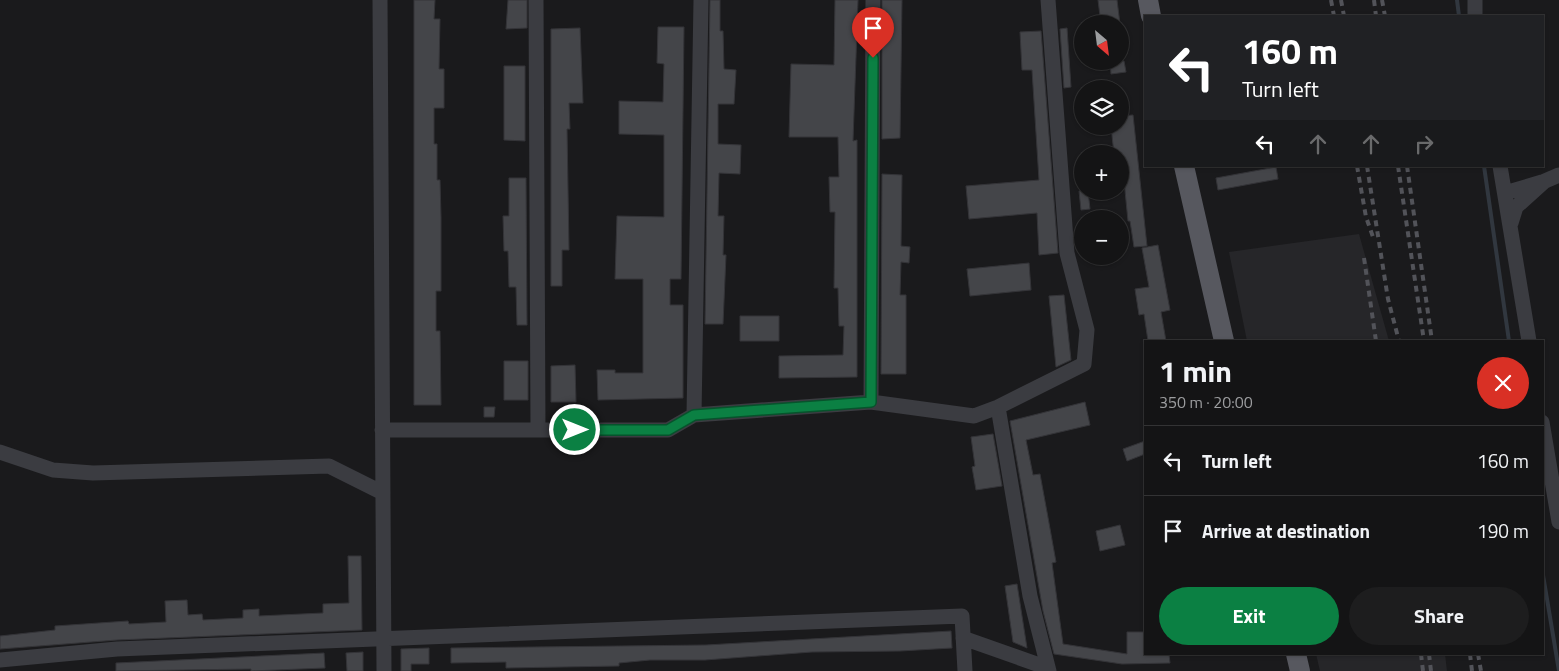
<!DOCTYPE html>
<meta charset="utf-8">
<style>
body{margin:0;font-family:"Titillium Web",sans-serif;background:#1d1d1e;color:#f1f3f6;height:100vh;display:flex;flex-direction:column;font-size:19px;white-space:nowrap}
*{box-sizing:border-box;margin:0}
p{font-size:16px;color:#9d9ea0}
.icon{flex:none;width:28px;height:28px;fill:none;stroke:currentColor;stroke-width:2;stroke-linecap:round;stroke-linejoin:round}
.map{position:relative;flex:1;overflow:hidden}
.details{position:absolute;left:1144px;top:340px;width:400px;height:315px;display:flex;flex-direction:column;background:#141415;border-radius:0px;box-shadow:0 1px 4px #0004,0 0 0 1px #333334}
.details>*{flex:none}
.top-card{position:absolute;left:1144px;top:15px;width:400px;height:152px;border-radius:0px;box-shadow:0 1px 4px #0004,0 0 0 1px #333334;background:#202124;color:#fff;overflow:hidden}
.needle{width:32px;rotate:152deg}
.tools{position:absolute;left:1074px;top:15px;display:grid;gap:10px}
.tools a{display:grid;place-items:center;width:55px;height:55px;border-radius:50%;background:#141415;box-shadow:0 1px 4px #0004,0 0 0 1px #333334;font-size:25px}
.pin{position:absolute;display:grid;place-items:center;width:42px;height:42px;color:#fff;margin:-51px -21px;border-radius:50% 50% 50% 0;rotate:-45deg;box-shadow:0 0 5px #0007}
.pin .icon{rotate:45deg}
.me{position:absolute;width:55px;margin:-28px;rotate:90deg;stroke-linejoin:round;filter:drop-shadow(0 0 4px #0008)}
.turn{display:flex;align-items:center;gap:18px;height:105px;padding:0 15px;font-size:22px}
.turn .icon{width:65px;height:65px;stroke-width:2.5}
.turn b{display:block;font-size:35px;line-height:42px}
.lanes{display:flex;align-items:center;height:48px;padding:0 15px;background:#0003;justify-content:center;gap:25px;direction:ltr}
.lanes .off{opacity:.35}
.round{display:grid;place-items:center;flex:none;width:52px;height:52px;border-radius:26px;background:#1d1d1e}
.headline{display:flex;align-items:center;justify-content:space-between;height:85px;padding:0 15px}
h1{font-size:30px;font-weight:700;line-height:38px}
.primary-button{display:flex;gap:10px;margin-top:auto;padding:10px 15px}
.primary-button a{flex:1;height:58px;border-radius:30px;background:#0b8043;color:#fff;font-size:20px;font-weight:700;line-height:58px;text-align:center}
.primary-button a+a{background:#1d1d1e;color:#f1f3f6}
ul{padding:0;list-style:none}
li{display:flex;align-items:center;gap:15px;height:70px;padding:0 15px;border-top:1px solid #333334}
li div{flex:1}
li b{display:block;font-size:19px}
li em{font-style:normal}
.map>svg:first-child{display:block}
.built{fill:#262629}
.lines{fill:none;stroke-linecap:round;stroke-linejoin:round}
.stream{stroke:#31373f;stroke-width:4}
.building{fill:#444549;stroke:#343438}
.minor{stroke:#3b3c41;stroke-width:15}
.major{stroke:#57585f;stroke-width:20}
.rail{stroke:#525359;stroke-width:4;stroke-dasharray:6 5;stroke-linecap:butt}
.route-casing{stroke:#07532c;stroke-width:12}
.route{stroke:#0b8043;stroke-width:9}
</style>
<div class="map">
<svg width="1559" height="671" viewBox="0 0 1559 671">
<rect width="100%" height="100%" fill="#1a1a1c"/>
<path class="built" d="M1359 234 1389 341H1247L1229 252Z
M1316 654H1445L1447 671H1320Z"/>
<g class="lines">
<path class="stream" d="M1457 0 1459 16
M1484 166 1509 341
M1542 569 1559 671"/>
</g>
<path class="building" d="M414 0H435L434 19H440L439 69H444V108H434V144H437V180H440L441 217V291H436V331H440L441 405H414Z
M508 0H527V28L506 29Z
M710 0H720V31H723L724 69 736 70 734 104H718V144L741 145 740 174 719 173 718 216H724L723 255H726L723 324H705Z
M835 0H858L853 141 857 140V377L779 378V356L843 355 844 326H839L838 288H834L835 212H830L829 177H839L838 137H789L791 64 834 65Z
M882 0H902L900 138 882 139Z
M1098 0H1117L1120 24H1101Z
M658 27H684L681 279H670V305H683V398L598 400 597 370H615V373H643V279H615L617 216 664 217V135L619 134V101L663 102 664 64 657 63Z
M580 28 583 103H569L570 129H567L569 250H562V286H551V29Z
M1067 28 1071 87 1064 88 1060 29Z
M1041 31 1058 253 1039 255 1037 213 969 219 966 186 1039 180 1032 70H1022L1020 32Z
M1110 61H1124L1126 72 1111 74Z
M504 66H525V141L504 140Z
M1133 115 1147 246 1134 247 1130 221H1128L1123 170H1120V154H1114L1111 126H1120V116Z
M1276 167 1278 179 1218 190 1216 178Z
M882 174 902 175 901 246 910 247 909 263 901 262 900 295H906V374H881Z
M509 178H526L527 325H517L516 287H509L508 251H504L503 216H509Z
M1079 191H1088L1090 209 1081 210Z
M1158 245 1170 310 1161 312 1166 341H1148L1144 314 1139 315 1135 289 1149 287 1142 248Z
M1029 263 1031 290 970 296 967 269Z
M1064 295 1071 360 1056 367 1049 296Z
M740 316H779V341H740Z
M504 361H528V400H504Z
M575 365 576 402H551V366Z
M1085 402 1090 425 1026 440 1033 475 1040 474 1047 512 1056 562 1052 563 1063 644 1127 654V632H1145V654H1169L1170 663 1122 664 1054 654 1043 611 1010 421Z
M484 407H495L494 417H484Z
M993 434 1002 486 976 490 972 467 975 466 971 437Z
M1145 441V454L1127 461 1123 449Z
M1120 525 1125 545 1100 551 1096 531Z
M348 556H361L362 630 117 640 0 649V636L55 630V626L128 621 129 624 166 622 165 601 187 600 188 615 202 614 203 620 243 618V610L259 609V616L323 613V604L349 603Z
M1017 584 1027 648 1013 642 1005 586Z
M951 631 952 648 900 651 812 652 705 660H650L619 663V666L506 668V662L451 663V648L706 645Z
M429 648V664H411V671H401V649Z
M363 652V671H347L346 653Z
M324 653 325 668 251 671V669L116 671V663Z"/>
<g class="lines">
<path class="minor" d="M380 0 384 671
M536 0 538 430
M1475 16V0
M1500 166 1529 341
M1505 193 1542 182
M1511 223 1516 207 1545 181 1559 175
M871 402 873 0
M998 407 1030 596 1049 671
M694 415 701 0
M1542 422 1559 522
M382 430H668L694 415 871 402 974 416 998 407 1084 364 1087 330 1067 253 1048 0
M0 452 53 470 93 473 329 466 383 493
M963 638 1048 668
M0 660 117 649 962 616 965 671"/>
<path class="major" d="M1148 0 1151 16
M1184 166 1224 341
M1296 654 1300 671"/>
<path class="rail" d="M1331 0 1334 16
M1341 0 1344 16
M1374 0 1376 16
M1382 0 1385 16
M1357 166 1366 217 1373 237
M1367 166 1388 299 1399 341
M1398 166 1424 341
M1407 166 1432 341
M1364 258 1376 341
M1421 654 1423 671
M1429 654 1431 671
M1470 654 1472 671
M1478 654 1481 671"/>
</g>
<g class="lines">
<defs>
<path id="route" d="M575 430H668L694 415 871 402 873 58"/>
</defs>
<use href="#route" class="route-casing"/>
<use href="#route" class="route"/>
</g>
</svg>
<div class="tools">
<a><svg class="needle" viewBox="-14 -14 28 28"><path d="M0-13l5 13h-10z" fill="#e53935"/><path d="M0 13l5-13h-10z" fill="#9d9ea0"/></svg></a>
<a><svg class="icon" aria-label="layers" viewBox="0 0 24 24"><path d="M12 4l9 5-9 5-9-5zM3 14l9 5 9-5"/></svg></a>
<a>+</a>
<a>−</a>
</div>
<div class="pin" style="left:873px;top:58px;background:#d93025"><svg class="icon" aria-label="arrive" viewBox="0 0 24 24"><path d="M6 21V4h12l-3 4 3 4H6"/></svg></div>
<svg class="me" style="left:575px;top:430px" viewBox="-20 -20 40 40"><circle r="17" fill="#0b8043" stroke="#fff" stroke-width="3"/><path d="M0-11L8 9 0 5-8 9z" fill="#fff"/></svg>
<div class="top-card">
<div class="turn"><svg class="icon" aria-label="left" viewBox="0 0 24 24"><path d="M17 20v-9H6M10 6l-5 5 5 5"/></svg><div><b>160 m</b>Turn left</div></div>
<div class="lanes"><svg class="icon" aria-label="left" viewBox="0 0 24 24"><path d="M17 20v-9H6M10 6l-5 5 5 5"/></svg><svg class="icon off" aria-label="ahead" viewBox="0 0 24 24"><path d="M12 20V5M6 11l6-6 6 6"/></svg><svg class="icon off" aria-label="ahead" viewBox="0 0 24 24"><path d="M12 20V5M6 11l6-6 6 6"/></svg><svg class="icon off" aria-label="right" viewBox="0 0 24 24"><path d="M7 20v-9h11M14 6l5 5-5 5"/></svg></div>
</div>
<section class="details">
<div class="headline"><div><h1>1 min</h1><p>350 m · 20:00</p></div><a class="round" style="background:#d93025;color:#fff"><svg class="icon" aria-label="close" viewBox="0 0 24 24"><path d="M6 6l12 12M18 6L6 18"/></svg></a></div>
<ul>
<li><svg class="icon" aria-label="left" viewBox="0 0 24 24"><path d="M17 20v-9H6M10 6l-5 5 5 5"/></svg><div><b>Turn left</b></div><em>160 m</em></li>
<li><svg class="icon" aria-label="arrive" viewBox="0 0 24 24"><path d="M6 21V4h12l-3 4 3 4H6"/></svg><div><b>Arrive at destination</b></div><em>190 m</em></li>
</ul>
<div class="primary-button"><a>Exit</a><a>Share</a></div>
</section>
</div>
